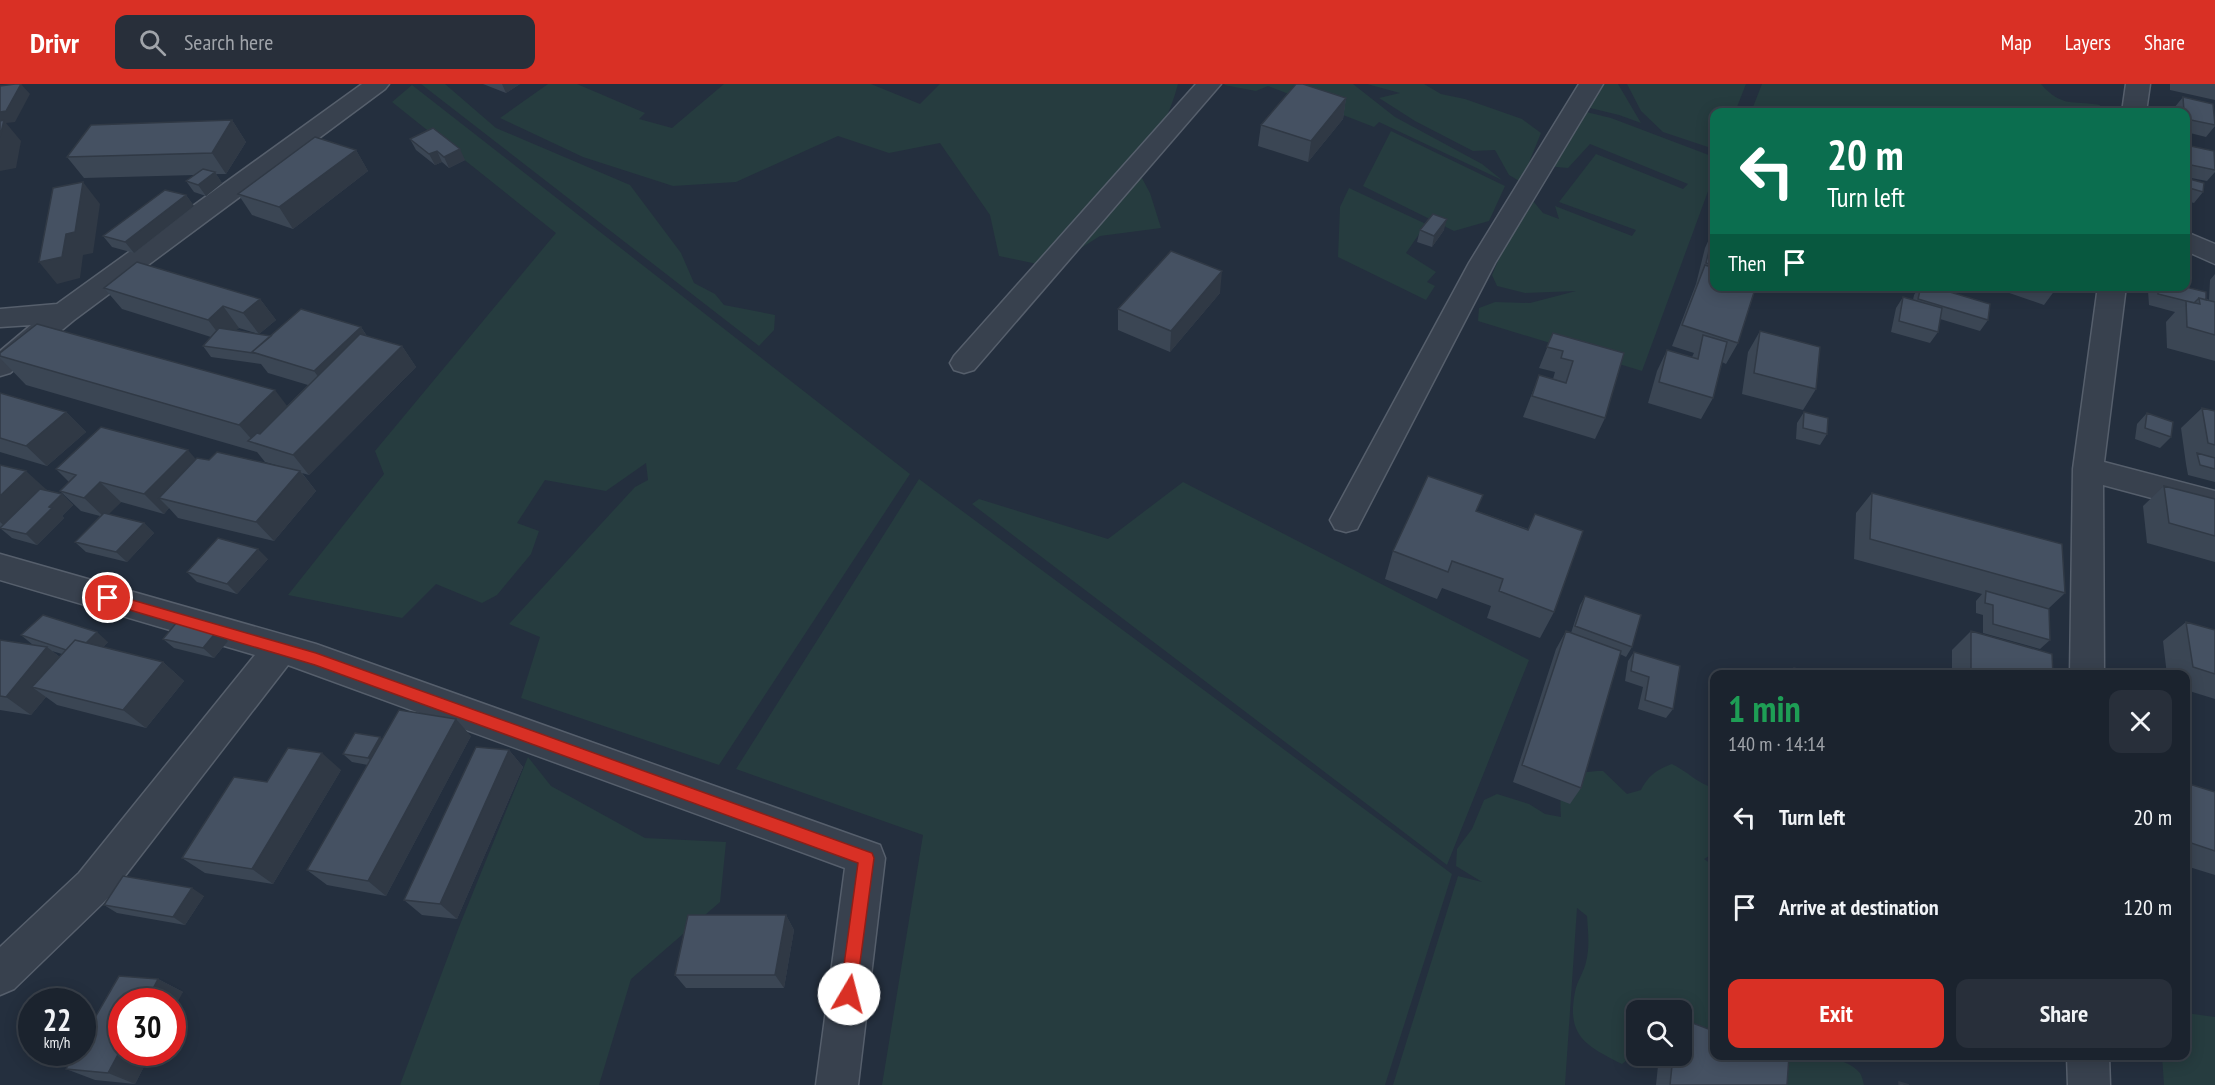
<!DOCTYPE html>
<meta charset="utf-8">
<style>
body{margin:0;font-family:"PT Sans Narrow",sans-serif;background:#282f3a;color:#f1f3f6;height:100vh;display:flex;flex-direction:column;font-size:22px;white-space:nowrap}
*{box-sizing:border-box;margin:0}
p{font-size:20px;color:#a0a4aa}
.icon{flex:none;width:33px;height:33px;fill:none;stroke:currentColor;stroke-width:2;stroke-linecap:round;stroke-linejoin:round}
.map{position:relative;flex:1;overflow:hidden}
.details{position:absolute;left:1710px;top:586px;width:480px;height:390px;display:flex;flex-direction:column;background:#1b232e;border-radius:12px;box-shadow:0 3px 15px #0003,0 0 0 2px #39404a}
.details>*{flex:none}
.guide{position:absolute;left:1710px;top:24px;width:480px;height:183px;border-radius:12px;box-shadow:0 3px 15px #0003,0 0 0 2px #39404a;background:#0b6e4f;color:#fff;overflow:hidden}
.buttons{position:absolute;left:1626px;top:916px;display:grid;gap:12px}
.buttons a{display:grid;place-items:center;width:66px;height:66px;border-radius:12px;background:#1b232e;box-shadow:0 3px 15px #0003,0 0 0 2px #39404a;font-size:30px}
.speed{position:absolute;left:18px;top:904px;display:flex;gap:12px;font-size:30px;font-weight:700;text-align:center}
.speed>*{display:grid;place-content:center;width:78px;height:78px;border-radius:50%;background:#1b232e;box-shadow:0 3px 15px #0003,0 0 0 2px #39404a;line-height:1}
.speed small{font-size:15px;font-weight:400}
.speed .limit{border:9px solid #d22;background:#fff;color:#111}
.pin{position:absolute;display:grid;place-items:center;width:51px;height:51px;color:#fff;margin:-26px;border:3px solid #fff;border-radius:50%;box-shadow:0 2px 6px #0007}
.me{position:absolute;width:66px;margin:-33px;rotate:8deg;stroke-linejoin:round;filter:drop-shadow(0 0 4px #0008)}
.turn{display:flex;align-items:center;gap:21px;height:126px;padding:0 18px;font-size:27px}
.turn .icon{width:78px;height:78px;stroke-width:2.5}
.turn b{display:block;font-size:42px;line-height:51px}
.then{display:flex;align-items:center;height:57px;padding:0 18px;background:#0003;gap:12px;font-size:22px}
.round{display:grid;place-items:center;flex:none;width:63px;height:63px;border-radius:12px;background:#282f3a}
.headline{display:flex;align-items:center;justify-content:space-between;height:102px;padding:0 18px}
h1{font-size:36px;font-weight:600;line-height:45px;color:#1e9e55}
.primary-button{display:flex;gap:12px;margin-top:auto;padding:12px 18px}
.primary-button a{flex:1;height:69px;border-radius:12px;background:#d93025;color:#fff;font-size:24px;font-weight:600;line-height:69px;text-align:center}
.primary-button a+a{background:#282f3a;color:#f1f3f6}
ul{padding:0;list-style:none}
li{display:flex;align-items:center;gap:18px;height:90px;padding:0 18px}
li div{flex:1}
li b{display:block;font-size:22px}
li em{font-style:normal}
header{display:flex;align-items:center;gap:36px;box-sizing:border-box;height:84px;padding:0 30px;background:#d93025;color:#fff}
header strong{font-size:28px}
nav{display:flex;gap:33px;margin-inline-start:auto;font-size:21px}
.search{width:420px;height:54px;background:#282f3a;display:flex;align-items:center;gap:15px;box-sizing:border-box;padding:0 21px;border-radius:12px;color:#a0a4aa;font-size:22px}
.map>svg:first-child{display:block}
.green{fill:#263c3f}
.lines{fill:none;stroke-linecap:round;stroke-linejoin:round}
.minor-casing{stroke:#565f6c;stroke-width:3}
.minor{fill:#38414e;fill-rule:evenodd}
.wall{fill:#3b4654;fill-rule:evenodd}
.shaded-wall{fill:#303945}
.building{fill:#455162;stroke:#303945;stroke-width:1.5}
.route{fill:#d93025;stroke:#8d1f18;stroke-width:1.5}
</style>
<header>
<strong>Drivr</strong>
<div class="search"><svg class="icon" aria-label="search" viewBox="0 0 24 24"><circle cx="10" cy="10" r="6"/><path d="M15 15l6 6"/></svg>Search here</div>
<nav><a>Map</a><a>Layers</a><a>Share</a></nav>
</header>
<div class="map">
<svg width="2215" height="1001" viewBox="0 0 2215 1001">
<rect width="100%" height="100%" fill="#242f3e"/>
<path class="green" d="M421 0H445L496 44 630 101 681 169 694 199 715 210 724 221 775 231 774 246 759 262Z
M548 0H577L645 29 639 35 672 44 724 0H871L920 20 940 0H1178C1170 31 1155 58 1137 85L1150 109 1161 144 1100 152 1051 183 999 172 990 131 940 59 889 69 838 52 736 98 673 102 583 73 500 34Z
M1225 0H1353L1395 33 1482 80 1502 96 1379 38 1374 43 1268 2 1256 7 1224 1Z
M1367 0H1424L1441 10 1465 15 1522 35 1541 49 1521 98 1509 91 1495 66 1473 67 1415 37 1379 14 1400 9Z
M1596 0H1618L1641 39 1619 31 1582 22Z
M1627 0H1746L1735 28H1714V65L1663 48 1641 27Z
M1762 0H2041C2062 24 2072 16 2100 21L2099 28H1751Z
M412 1 910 390 719 681 521 614 540 553 509 540 635 403 648 396 646 379 606 407 545 396 517 439 539 447 531 470 497 511 482 519 436 500 402 534 288 511 384 390 375 367 556 149 392 18Z
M1582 27 1611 34 1714 73V91L1642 287 1478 237 1479 224 1495 218 1530 219 1576 207 1525 209 1497 202 1492 191 1512 144 1533 117 1543 129 1559 135 1555 122 1632 152 1636 146 1559 118 1596 70 1683 105 1688 100 1590 60 1568 84 1545 82Z
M1391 47 1505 102 1489 137 1454 147 1363 102Z
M1349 104 1426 140 1406 169 1436 188 1427 198 1435 202 1426 216 1338 173 1340 123Z
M919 395 1452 790 1385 1001H882L923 751 736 685Z
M1183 398 1529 576 1447 781 972 420 979 415 1108 455Z
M528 673 551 702 645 754 726 758 720 818 631 895 599 1001H400L459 843Z
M1672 680C1687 687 1698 700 1714 704V769L1704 775 1714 782V951L1682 950V927H1636V966L1635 970 1622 980C1587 962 1566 953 1575 908 1577 897 1584 888 1586 878 1590 863 1588 847 1587 832L1577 824 1565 1001H1393L1458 792 1482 798 1456 782 1457 765 1472 745 1484 716 1497 710 1529 720 1545 730 1561 733C1558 699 1568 687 1603 687L1627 710 1641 706C1649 691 1656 686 1672 680Z
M2186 929 2215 933V1001H2164L2162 972H2186Z
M1764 972C1790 972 1841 967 1859 988 1862 991 1863 997 1864 1001H1778Z"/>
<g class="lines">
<defs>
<path id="minor" d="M362 0H389L385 5 74 236 10 289 0 292V267L31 241 0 243V225L57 220Z
M1196 0H1221L974 286 964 289 954 286 950 279 954 272Z
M1579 0H1603L1495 179 1357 445 1346 448 1335 445 1330 436 1469 179Z
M2126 0H2150L2146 28H2122Z
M2186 148 2215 160V180L2186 167Z
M2098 202H2126L2104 378 2215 407V431L2103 401 2104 591H2070L2073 385Z
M0 470 316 560 880 761 885 774 858 1001H816L845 784 288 581 107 815 14 905 0 911V863L79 789 255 571 0 496Z
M2067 972H2109L2110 1001H2068Z"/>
</defs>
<use href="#minor" class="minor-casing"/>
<use href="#minor" class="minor"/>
</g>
<path class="wall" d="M483 0H520L506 9Z
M2170 0H2215V16L2170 6Z
M2183 13 2215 37V42L2206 53 2186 48V28H2174V24Z
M1346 14 1343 35 1308 78 1258 62 1261 41Z
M232 36 246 58 226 90H216L222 99 206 112 194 108 186 97 195 91 84 94 67 73Z
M410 55 465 76 449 84 442 78 435 81 416 66Z
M2186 61 2215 76V88L2207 97 2186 93Z
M356 66 368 87 293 145 252 131 238 110Z
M2186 94 2203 108 2194 119 2186 117Z
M186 111 194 122 134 169 112 163 103 152Z
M1714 144V202L1738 259 1726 280 1722 278 1713 314 1701 335 1648 319 1657 287 1667 266 1692 273 1694 269 1672 262 1696 200 1705 164Z
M1420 146H1444L1432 163 1417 158Z
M2215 190V277L2167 264 2166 238 2175 228 2149 221 2148 207 2152 202H2182L2209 216 2210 196Z
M1920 202H1930L1988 236 1980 247 1940 235 1938 248 1930 259 1891 248 1896 224 1903 213 1913 216 1914 211Z
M1989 202H2058L2044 221Z
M104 204 260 215 276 236 259 250 271 252 361 243 367 252 402 262 416 283 309 391 302 389 316 407 274 457 178 434 169 424 164 430 121 418 108 430 144 439 154 449 127 478 86 468 75 458 100 432 81 427 60 407 69 398 56 385 196 375 279 382 265 378 257 368 26 301 0 274V269L287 322 308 301 268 289 261 280 211 273 203 262 211 253 122 225ZM239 244 258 250 236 246Z
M1220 209 1170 268 1118 246V225Z
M1760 247 1816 305 1803 326 1742 310 1748 268Z
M1553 249 1624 269 1605 334 1595 355 1523 333 1539 291 1564 298 1553 295 1555 288 1539 284Z
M0 309 66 328 86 348 47 382 0 368Z
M2202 324 2215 327V398L2188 391 2186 380 2181 344Z
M1804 328 1827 350 1820 361 1796 355 1797 339Z
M2147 329 2171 353 2160 364 2135 355 2137 340Z
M0 381 47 406 62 410 73 421 62 432 64 434 37 461 12 454 0 444Z
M2164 402 2215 415V478L2147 459 2143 422Z
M1872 409 2065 509 2048 525 2050 556 2040 565 1983 549V531L1976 529V517L1982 510 1854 475 1856 429Z
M1477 427 1528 445 1535 430 1554 528 1540 554 1487 534 1491 522 1442 504 1437 515 1385 495 1393 467Z
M268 475 237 510 197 498 187 488Z
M1585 512 1632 563 1626 573 1620 570 1581 704 1570 720 1513 698 1556 565 1566 547 1571 549 1580 521Z
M2186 538 2215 546V615L2186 606V591H2167L2163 557Z
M217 547 228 557 214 574 174 564 163 555Z
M1971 547 2053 591H1952V566Z
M21 551 108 558 103 563 163 578 184 597 146 644 57 621 46 613 31 631 0 626V556L33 561ZM52 567 62 570 60 573Z
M1634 568 1673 625 1666 634 1638 625 1643 603 1625 597 1628 577Z
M1794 584 1817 591H1788Z
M471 652 386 812 327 801 307 786 368 681 352 678 343 670 382 656Z
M509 666 523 683 457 835 422 831 404 816Z
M341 686 273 800 205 789 182 774 267 698Z
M2215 708V791L2186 782V712Z
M204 812 185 841 117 829 104 821Z
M786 831 794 846 784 904H686L675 891Z
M158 895 183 908 122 969H151L135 1000 95 996 66 985Z
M1714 942V972L1787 1001H1656L1659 972H1682Z"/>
<path class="shaded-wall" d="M21 0 30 10 15 38 6 39 21 57 16 84 0 87V28Z
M502 0H520L506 9Z
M1346 14 1343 35 1308 78 1311 57Z
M232 36 246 58 226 90 212 69Z
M460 65 465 76 449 84 444 73Z
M356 66 368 87 293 145 279 123Z
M437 67 442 78 435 81 429 70Z
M215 88 222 99 206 112 198 101Z
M83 98 100 120 93 169 83 171 80 194 57 200 39 178 66 150Z
M186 111 194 122 134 169 125 158Z
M1447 135 1444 146 1432 163 1434 152Z
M1222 187 1220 209 1170 268 1171 247Z
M260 215 276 236 259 250 243 229Z
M223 222 239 244 224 257 208 236Z
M361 243 374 264 329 308 314 287Z
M402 262 416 283 309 391 293 371Z
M275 306 297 335 255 359 239 341Z
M66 328 86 348 47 382 26 362Z
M188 366 206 387 159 414 169 424 164 430 144 410Z
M26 387 48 407 8 445 0 438V412Z
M300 387 316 407 274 457 256 438Z
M100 398 121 418 105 434 84 414Z
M62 410 73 421 62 432 64 434 37 461 26 450 49 423Z
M144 439 154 449 127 478 116 468Z
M258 465 268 475 237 510 227 500Z
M217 547 228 557 214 574 203 564Z
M97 548 108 558 88 579 76 569Z
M47 563 70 581 32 603 46 613 31 631 6 613Z
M163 578 184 597 146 644 123 626Z
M456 635 471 652 386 812 368 797Z
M380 653 389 662 377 683 368 674Z
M509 666 523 683 457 835 440 820Z
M322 669 341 686 273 800 252 785Z
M192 804 204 812 185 841 173 833Z
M786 831 794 846 784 904 775 891Z
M158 895 183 908 172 928V918H146Z
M122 963V969H151L135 1000 108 989Z"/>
<path class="building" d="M15 0H21L6 27 0 28V2Z
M1296 0H1303L1346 14 1311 57 1261 41Z
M2183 13 2213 20 2215 41 2186 35V28H2184Z
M4 36 0 53V37Z
M232 36 212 69 67 73 91 41Z
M433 44 460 65 444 73 437 67 429 70 410 55Z
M315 53 356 66 279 123 238 110Z
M2186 61 2214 67 2215 86 2186 80Z
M203 85 215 88 198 101 186 97Z
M2186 94 2204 99 2203 108 2186 103Z
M83 98 75 148 66 150 62 173 39 178 53 104Z
M165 106 186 111 125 158 103 152Z
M1433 130 1447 135 1434 152 1420 146Z
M1714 146V181L1706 179Z
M1171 167 1222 187 1171 247 1118 225Z
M137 178 260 215 243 229 223 222 208 236 104 204Z
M1705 181 1714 184V202H1756L1738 259 1682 241Z
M1921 202H1930L1990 220 1988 236 1918 215Z
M2158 202H2182L2206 208V216L2199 214 2194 219 2158 210Z
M1903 213 1942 224 1938 248 1899 237Z
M2199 214 2215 218V251L2187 243 2186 217 2200 220Z
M301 225 361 243 314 287 252 268Z
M37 240 275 306 239 341 0 272V269Z
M219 244 271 252 252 268 253 269 203 262Z
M1760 247 1820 263 1816 305 1754 289Z
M1553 249 1624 269 1605 334 1532 312 1539 291 1566 299 1573 277 1561 274 1563 267 1547 263Z
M360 250 402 262 293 371 248 357 257 349 260 350Z
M1703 251 1727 258 1713 314 1659 298 1667 266 1698 275Z
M0 309 66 328 26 362 0 354Z
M2202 324 2215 327V361L2208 359Z
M1804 328 1828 334 1827 350 1803 344Z
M2147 329 2173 338 2171 353 2145 344Z
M101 343 188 366 144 410 100 398 84 414 60 407 76 391 56 385Z
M217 368 300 387 256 438 159 414 197 374 209 376Z
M2197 369 2215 374V385L2200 381Z
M0 381 26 387 0 412Z
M1428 392 1483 411 1476 427 1528 446 1535 430 1583 447 1554 528 1499 507 1503 495 1452 477 1448 488 1393 467Z
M2164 402 2215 415V452L2169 439Z
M40 405 62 410 49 423 52 424 26 450 0 444Z
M1872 409 2062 460 2065 509 1870 455Z
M104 429 144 439 116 468 75 458Z
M218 454 258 465 227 500 187 488Z
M1986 507 2049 525 2050 556 1993 540V521L1985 519Z
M1585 512 1641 531 1632 563 1575 542Z
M43 531 97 548 86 559 75 556 66 566 21 551Z
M177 538 217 547 203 564 163 555Z
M2186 538 2215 546V590L2193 583Z
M1566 547 1621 567 1581 704 1522 681Z
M1971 547 2052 570 2053 591H1971Z
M0 556 47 563 6 613 0 612Z
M75 556 163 578 123 626 32 603Z
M1634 568 1680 582 1673 625 1645 616 1649 593 1631 587Z
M1794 584 1817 591H1793Z
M399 626 456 635 368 797 307 786Z
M355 649 380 653 368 674 343 670Z
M476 663 509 666 440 820 404 816Z
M288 664 322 669 252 785 182 774 234 693 267 698Z
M2186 699 2215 708V767L2191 759 2186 712Z
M123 792 192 804 173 833 104 821Z
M688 831H786L775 891H675Z
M119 892 158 895 146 918H122V963L108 989 66 985 75 969H82V956Z
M1682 935 1714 947V972H1789L1787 1001H1670L1673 972H1682Z
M1899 998 1909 1001H1899Z"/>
<path class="route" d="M108 509 316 569 872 769 874 774 855 916 849 919 843 916 840 910 858 779 315 581 103 518 101 514 103 510Z"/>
</svg>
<div class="buttons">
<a><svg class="icon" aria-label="search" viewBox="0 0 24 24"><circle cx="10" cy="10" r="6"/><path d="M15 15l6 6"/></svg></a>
</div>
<div class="speed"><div>22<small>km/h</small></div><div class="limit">30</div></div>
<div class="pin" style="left:108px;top:514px;background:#d93025"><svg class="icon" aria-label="arrive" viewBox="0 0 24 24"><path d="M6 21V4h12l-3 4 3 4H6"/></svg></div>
<svg class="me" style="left:849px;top:910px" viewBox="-20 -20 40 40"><circle r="19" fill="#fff"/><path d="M0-13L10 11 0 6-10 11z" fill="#d93025"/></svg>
<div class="guide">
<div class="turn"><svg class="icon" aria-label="left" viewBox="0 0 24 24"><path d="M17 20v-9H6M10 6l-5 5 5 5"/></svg><div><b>20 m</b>Turn left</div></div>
<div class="then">Then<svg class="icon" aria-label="arrive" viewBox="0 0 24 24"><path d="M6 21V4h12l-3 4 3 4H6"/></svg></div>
</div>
<section class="details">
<div class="headline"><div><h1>1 min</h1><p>140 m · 14:14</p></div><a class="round"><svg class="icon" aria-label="close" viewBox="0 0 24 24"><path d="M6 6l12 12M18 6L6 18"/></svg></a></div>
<ul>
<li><svg class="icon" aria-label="left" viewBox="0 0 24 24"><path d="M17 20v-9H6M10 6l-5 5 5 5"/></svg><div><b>Turn left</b></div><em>20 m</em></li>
<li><svg class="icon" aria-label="arrive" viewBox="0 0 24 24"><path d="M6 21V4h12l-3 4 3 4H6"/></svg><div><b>Arrive at destination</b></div><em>120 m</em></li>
</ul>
<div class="primary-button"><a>Exit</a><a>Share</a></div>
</section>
</div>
